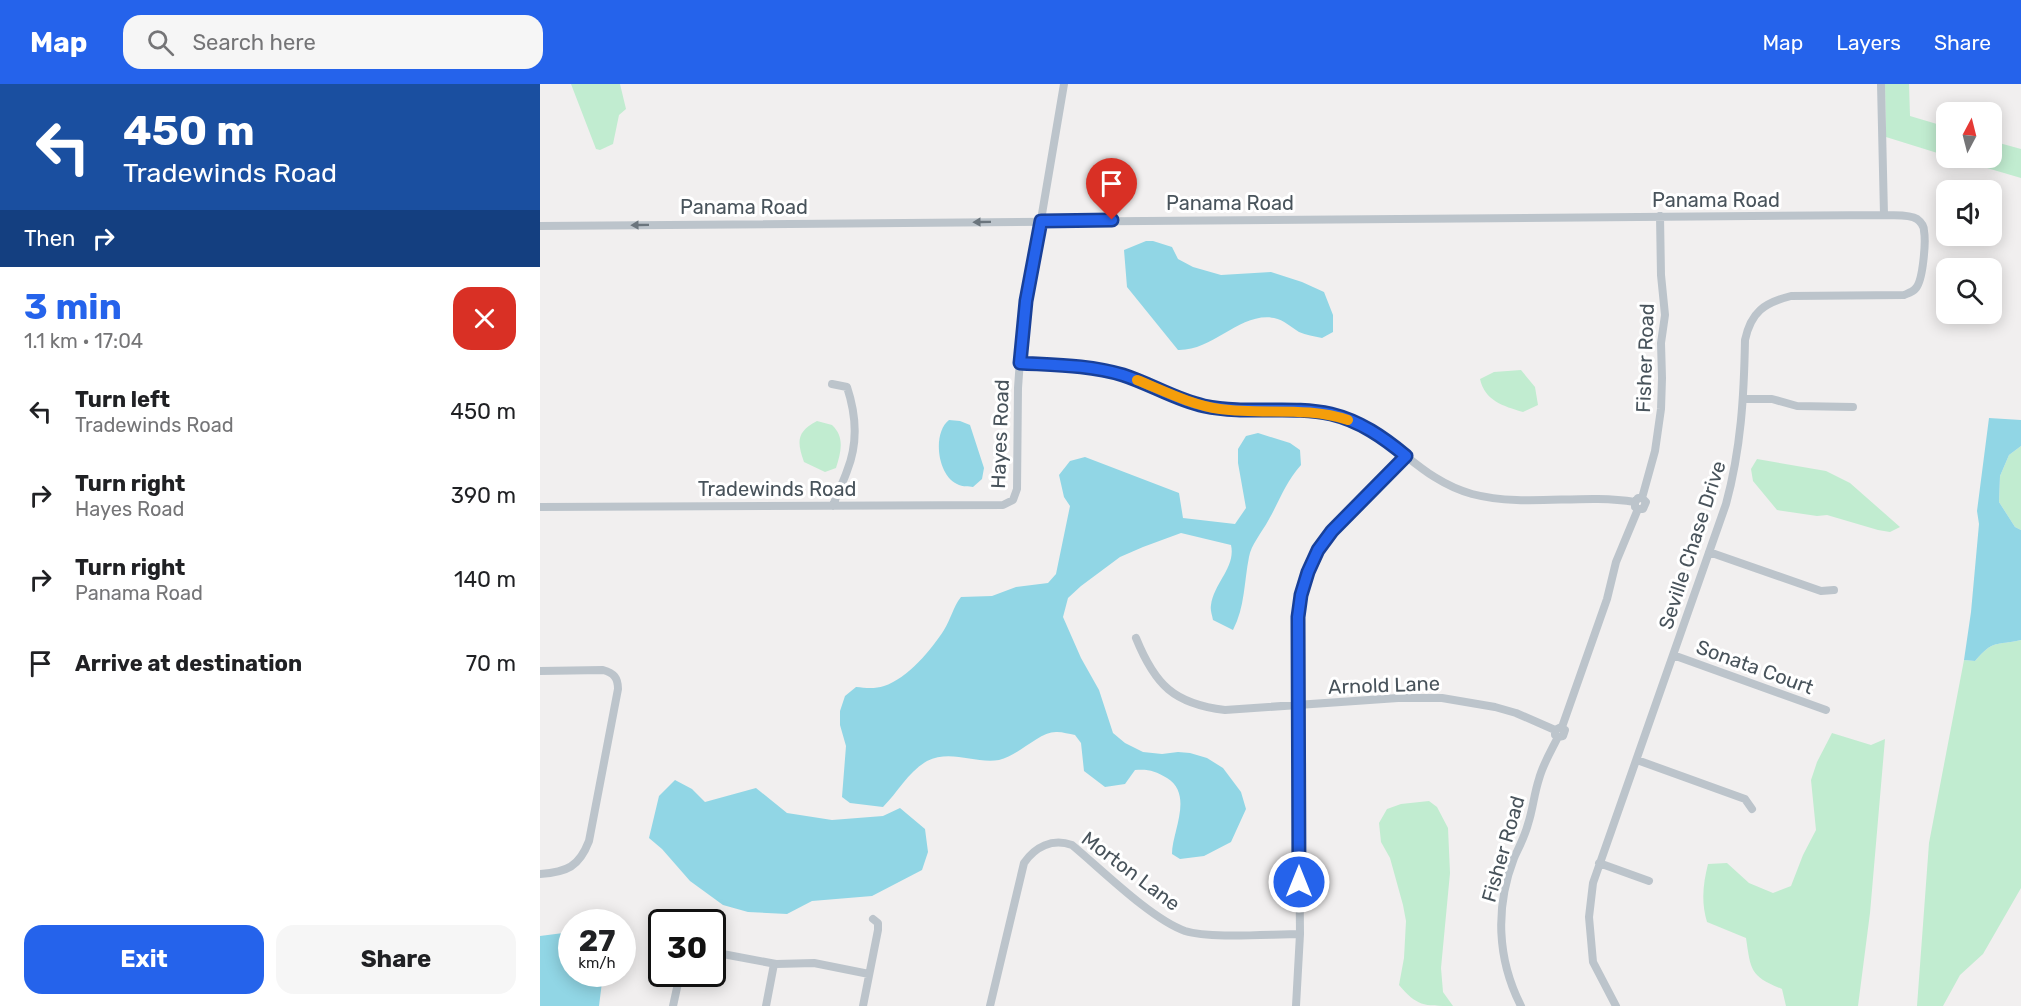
<!DOCTYPE html>
<meta charset="utf-8">
<style>
body{margin:0;font-family:Rubik,sans-serif;background:#f6f6f6;color:#202124;height:100vh;display:flex;flex-direction:column;font-size:22px;white-space:nowrap}
*{box-sizing:border-box;margin:0}
p{font-size:20px;color:#757577}
.icon{flex:none;width:33px;height:33px;fill:none;stroke:currentColor;stroke-width:2;stroke-linecap:round;stroke-linejoin:round}
.map{position:relative;flex:1;overflow:hidden}
.details{display:flex;flex-direction:column;background:#fff;width:540px}
.details>*{flex:none}
.top-card{background:#1a4fa0;color:#fff;overflow:hidden}
.needle{width:39px;rotate:7deg}
.tools{position:absolute;left:1396px;top:18px;display:grid;gap:12px}
.tools a{display:grid;place-items:center;width:66px;height:66px;border-radius:12px;background:#fff;box-shadow:0 3px 15px #0003;font-size:30px}
.speed{position:absolute;left:18px;top:825px;display:flex;gap:12px;font-size:30px;font-weight:700;text-align:center}
.speed>*{display:grid;place-content:center;width:78px;height:78px;border-radius:50%;background:#fff;box-shadow:0 3px 15px #0003;line-height:1}
.speed small{font-size:15px;font-weight:400}
.speed .limit{border:3px solid #111;border-radius:9px;background:#fff;color:#111}
.pin{position:absolute;display:grid;place-items:center;width:51px;height:51px;color:#fff;margin:-62px -26px;border-radius:50% 50% 50% 0;rotate:-45deg;box-shadow:0 0 6px #0007}
.pin .icon{rotate:45deg}
.me{position:absolute;width:66px;margin:-33px;rotate:0deg;stroke-linejoin:round;filter:drop-shadow(0 0 4px #0008)}
.turn{display:flex;align-items:center;gap:21px;height:126px;padding:0 24px;font-size:27px}
.turn .icon{width:78px;height:78px;stroke-width:2.5}
.turn b{display:block;font-size:42px;line-height:51px}
.then{display:flex;align-items:center;height:57px;padding:0 24px;background:#0003;gap:12px;font-size:22px}
.round{display:grid;place-items:center;flex:none;width:63px;height:63px;border-radius:18px;background:#f6f6f6}
.head{display:flex;align-items:center;justify-content:space-between;height:102px;padding:0 24px}
h1{font-size:36px;font-weight:700;line-height:45px;color:#2563eb}
.button{display:flex;gap:12px;margin-top:auto;padding:12px 24px}
.button a{flex:1;height:69px;border-radius:18px;background:#2563eb;color:#fff;font-size:24px;font-weight:700;line-height:69px;text-align:center}
.button a+a{background:#f6f6f6;color:#202124}
ul{padding:0;list-style:none}
li{display:flex;align-items:center;gap:18px;height:84px;padding:0 24px}
li div{flex:1}
li b{display:block;font-size:22px}
li em{font-style:normal}
header{display:flex;align-items:center;gap:36px;box-sizing:border-box;height:84px;padding:0 30px;background:#2563eb;color:#fff}
header strong{font-size:28px}
nav{display:flex;gap:33px;margin-inline-start:auto;font-size:21px}
.search{width:420px;height:54px;background:#f6f6f6;display:flex;align-items:center;gap:15px;box-sizing:border-box;padding:0 21px;border-radius:18px;color:#757577;font-size:22px}
main{display:flex;flex:1;min-height:0}
.map>svg:first-child{display:block}
.green{fill:#c1ecd0}
.water{fill:#91d6e5}
.lines{fill:none;stroke-linecap:round;stroke-linejoin:round}
.minor{stroke:#bcc4cb;stroke-width:8}
.oneway{fill:#6b757d}
.route-casing{stroke:#184099;stroke-width:15}
.route{stroke:#2563eb;stroke-width:10}
.slow{stroke:#f59e0b;stroke-width:10}
.labels{text-anchor:middle;stroke-width:6;stroke-linejoin:round;paint-order:stroke}
.street-label{font-size:20px;fill:#48535b;stroke:#fff}
</style>
<header>
<strong>Map</strong>
<div class="search"><svg class="icon" aria-label="search" viewBox="0 0 24 24"><circle cx="10" cy="10" r="6"/><path d="M15 15l6 6"/></svg>Search here</div>
<nav><a>Map</a><a>Layers</a><a>Share</a></nav>
</header>
<main>
<section class="details">
<div class="top-card">
<div class="turn"><svg class="icon" aria-label="left" viewBox="0 0 24 24"><path d="M17 20v-9H6M10 6l-5 5 5 5"/></svg><div><b>450 m</b>Tradewinds Road</div></div>
<div class="then">Then<svg class="icon" aria-label="right" viewBox="0 0 24 24"><path d="M7 20v-9h11M14 6l5 5-5 5"/></svg></div>
</div>
<div class="head"><div><h1>3 min</h1><p>1.1 km · 17:04</p></div><a class="round" style="background:#d93025;color:#fff"><svg class="icon" aria-label="close" viewBox="0 0 24 24"><path d="M6 6l12 12M18 6L6 18"/></svg></a></div>
<ul>
<li><svg class="icon" aria-label="left" viewBox="0 0 24 24"><path d="M17 20v-9H6M10 6l-5 5 5 5"/></svg><div><b>Turn left</b><p>Tradewinds Road</p></div><em>450 m</em></li>
<li><svg class="icon" aria-label="right" viewBox="0 0 24 24"><path d="M7 20v-9h11M14 6l5 5-5 5"/></svg><div><b>Turn right</b><p>Hayes Road</p></div><em>390 m</em></li>
<li><svg class="icon" aria-label="right" viewBox="0 0 24 24"><path d="M7 20v-9h11M14 6l5 5-5 5"/></svg><div><b>Turn right</b><p>Panama Road</p></div><em>140 m</em></li>
<li><svg class="icon" aria-label="arrive" viewBox="0 0 24 24"><path d="M6 21V4h12l-3 4 3 4H6"/></svg><div><b>Arrive at destination</b></div><em>70 m</em></li>
</ul>
<div class="button"><a>Exit</a><a>Share</a></div>
</section>
<div class="map">
<svg width="1481" height="922" viewBox="0 0 1481 922">
<rect width="100%" height="100%" fill="#f1efef"/>
<path class="green" d="M31 0H80L86 25 79 31 73 60 60 66 56 65Z
M1345 0H1369L1370 32 1407 43V72L1346 53Z
M1452 57 1481 65V94L1413 74H1452Z
M981 286 995 303 998 321 983 328C963 322 945 317 940 295L954 288Z
M277 337 292 341C305 353 301 368 296 384L285 388 264 378C257 358 256 348 277 337Z
M1481 362V446L1475 443 1459 418 1460 392 1469 371Z
M1217 375 1286 387 1310 399 1360 443 1350 448 1338 446 1287 431 1277 432 1237 426 1213 397 1211 385Z
M1481 556V804L1443 870 1420 891 1403 922H1377L1389 759 1424 576 1435 577C1454 555 1455 562 1481 556Z
M1292 649 1331 661 1345 655 1330 829 1318 922H1246L1242 905C1210 892 1211 887 1206 854L1167 838C1161 818 1163 800 1168 780L1187 779 1209 799 1233 809 1251 802 1263 771 1276 746 1271 696 1277 678Z
M889 717 897 723 908 744 910 789 901 884 903 908 913 922C883 922 877 922 859 901L864 874 866 837 863 821 850 774 841 758 839 739 847 725 861 720Z"/>
<path class="water" d="M606 157H613L632 163 638 175 653 183 681 191 731 188 762 198 784 208 793 231V248L782 254C774 252 766 251 759 248 751 243 744 236 734 234 700 228 674 267 638 266L587 203 584 166Z
M1449 334 1481 336V362L1469 371 1460 392 1459 418 1475 443 1481 446V556C1455 562 1454 555 1435 577L1424 576 1431 528 1439 440 1437 427Z
M409 336 420 337 430 341 444 384 442 395 433 403C429 402 423 403 419 401 397 393 392 349 409 336Z
M718 349 750 359 760 366 761 381C745 399 740 416 728 437 722 448 711 461 709 473 704 498 705 523 693 546L673 536C672 531 670 526 671 521 674 499 696 483 691 461L641 449 603 463 580 473 541 502 528 514 523 533 541 574 559 606 573 649 585 659 603 668 622 670 638 668 650 669 667 674 683 684 701 708 706 725 691 758 664 772 640 775 632 770C632 747 654 711 627 694 615 687 609 685 595 686L585 700 565 703 544 687 541 659 535 651C529 650 523 648 517 648 499 647 479 672 459 676 435 680 411 665 387 677 368 688 358 708 343 723L310 719 302 713 306 662 300 641V627L305 612 316 603C326 604 335 605 344 602 367 595 392 565 404 546 411 535 413 523 421 513L452 512 476 503 508 499 516 490 530 422 524 413 519 391 530 377 545 373 639 409 643 434 695 440 706 424 698 379V365L706 352Z
M135 696 152 705 165 718 216 704 247 729 292 736 343 732 360 724 385 745 388 768 382 786 332 812 272 817 247 830 208 828 183 821 150 797 122 765 109 754 119 712Z
M31 848 32 890H63L59 922H0V852Z"/>
<g class="lines">
<path class="minor" d="M1341 0 1344 131
M0 142 1344 131C1354 132 1369 130 1377 135 1381 138 1384 143 1384 147 1386 158 1383 196 1376 204 1373 208 1369 209 1364 211L1251 212C1224 219 1211 228 1205 256 1204 312 1201 365 1186 420L1053 799 1049 833 1053 878 1076 922
M480 279C515 281 550 281 583 291 615 301 644 319 677 324 722 332 769 319 812 337 858 356 881 396 932 410 986 424 1041 409 1095 418
M292 300 307 303C316 330 318 360 307 387 303 399 297 409 293 422
M1204 315H1232L1257 322 1313 323
M1102 414H1098L1095 418V423L1098 425H1103L1106 418 1102 414 1115 367 1121 325 1122 294 1121 259 1125 231 1121 191 1120 132
M0 423 463 421 473 416 477 405 478 304 482 248 524 0
M1169 468 1281 507 1294 506
M596 554C615 601 634 620 685 626L858 614H902L955 623 976 629 1015 646
M1133 571 1286 626
M0 587 63 586C74 589 78 594 78 605L49 757C39 783 27 788 0 790
M1022 643 1067 515 1076 478 1098 425
M1097 676 1205 715 1212 725
M1059 779 1109 797
M120 837 123 838
M172 868 236 880 274 879 329 890
M133 922 140 890
M226 922 234 880
M323 922 338 846V839L333 835
M450 922 484 779C495 763 512 754 532 761 561 785 611 835 645 847 671 855 730 850 760 850
M756 922 760 850 758 621V533L761 511 767 488 778 466 792 447 866 372
M981 922C957 875 955 823 974 774 979 763 985 752 988 740 993 725 994 710 999 695 1003 680 1011 667 1018 653L1023 652 1025 646 1021 643 1015 646V651L1018 653"/>
</g>
<defs><path id="oneway-solid" d="M-6-.8H1V-3.2L6.5 0L1 3.2V.8H-6Z" transform="scale(1.5)"/></defs>
<g class="oneway">
<use href="#oneway-solid" transform="translate(442 138) rotate(179)"/>
<use href="#oneway-solid" transform="translate(100 141) rotate(179)"/>
</g>
<g class="lines">
<defs>
<path id="route" d="M572 136 501 137 486 217 480 279C515 281 550 281 583 291 611 300 636 316 664 322 707 331 751 321 791 330 820 337 843 353 866 372L792 447 778 466 768 488 761 511 758 533 759 798"/>
</defs>
<use href="#route" class="route-casing"/>
<use href="#route" class="route"/>
<path class="slow" d="M597 296C624 307 651 321 680 325 723 331 766 322 808 336"/>
</g>
<g class="labels">
<g class="street-label">
<text x="1176" y="123">Panama Road</text>
<text x="690" y="126">Panama Road</text>
<text x="204" y="130">Panama Road</text>
<text transform="translate(1105 274) rotate(-88)" y="7">Fisher Road</text>
<text transform="translate(460 350) rotate(-88)" y="7">Hayes Road</text>
<text x="237" y="412">Tradewinds Road</text>
<text transform="translate(1152 461) rotate(-72)" y="7">Seville Chase Drive</text>
<text transform="translate(1215 583) rotate(20)" y="7">Sonata Court</text>
<text transform="translate(844 601) rotate(-2)" y="7">Arnold Lane</text>
<text transform="translate(963 765) rotate(-74)" y="7">Fisher Road</text>
<text transform="translate(591 787) rotate(37)" y="7">Morton Lane</text>
</g>
</g>
</svg>
<div class="tools">
<a><svg class="needle" viewBox="-14 -14 28 28"><path d="M0-13l5 13h-10z" fill="#e53935"/><path d="M0 13l5-13h-10z" fill="#757577"/></svg></a>
<a><svg class="icon" aria-label="sound" viewBox="0 0 24 24"><path d="M4 9h4l5-4v14l-5-4H4zM17 9q2 3 0 6"/></svg></a>
<a><svg class="icon" aria-label="search" viewBox="0 0 24 24"><circle cx="10" cy="10" r="6"/><path d="M15 15l6 6"/></svg></a>
</div>
<div class="speed"><div>27<small>km/h</small></div><div class="limit">30</div></div>
<div class="pin" style="left:572px;top:136px;background:#d93025"><svg class="icon" aria-label="arrive" viewBox="0 0 24 24"><path d="M6 21V4h12l-3 4 3 4H6"/></svg></div>
<svg class="me" style="left:759px;top:798px" viewBox="-20 -20 40 40"><circle r="17" fill="#2563eb" stroke="#fff" stroke-width="3"/><path d="M0-11L8 9 0 5-8 9z" fill="#fff"/></svg>
</div>
</main>
